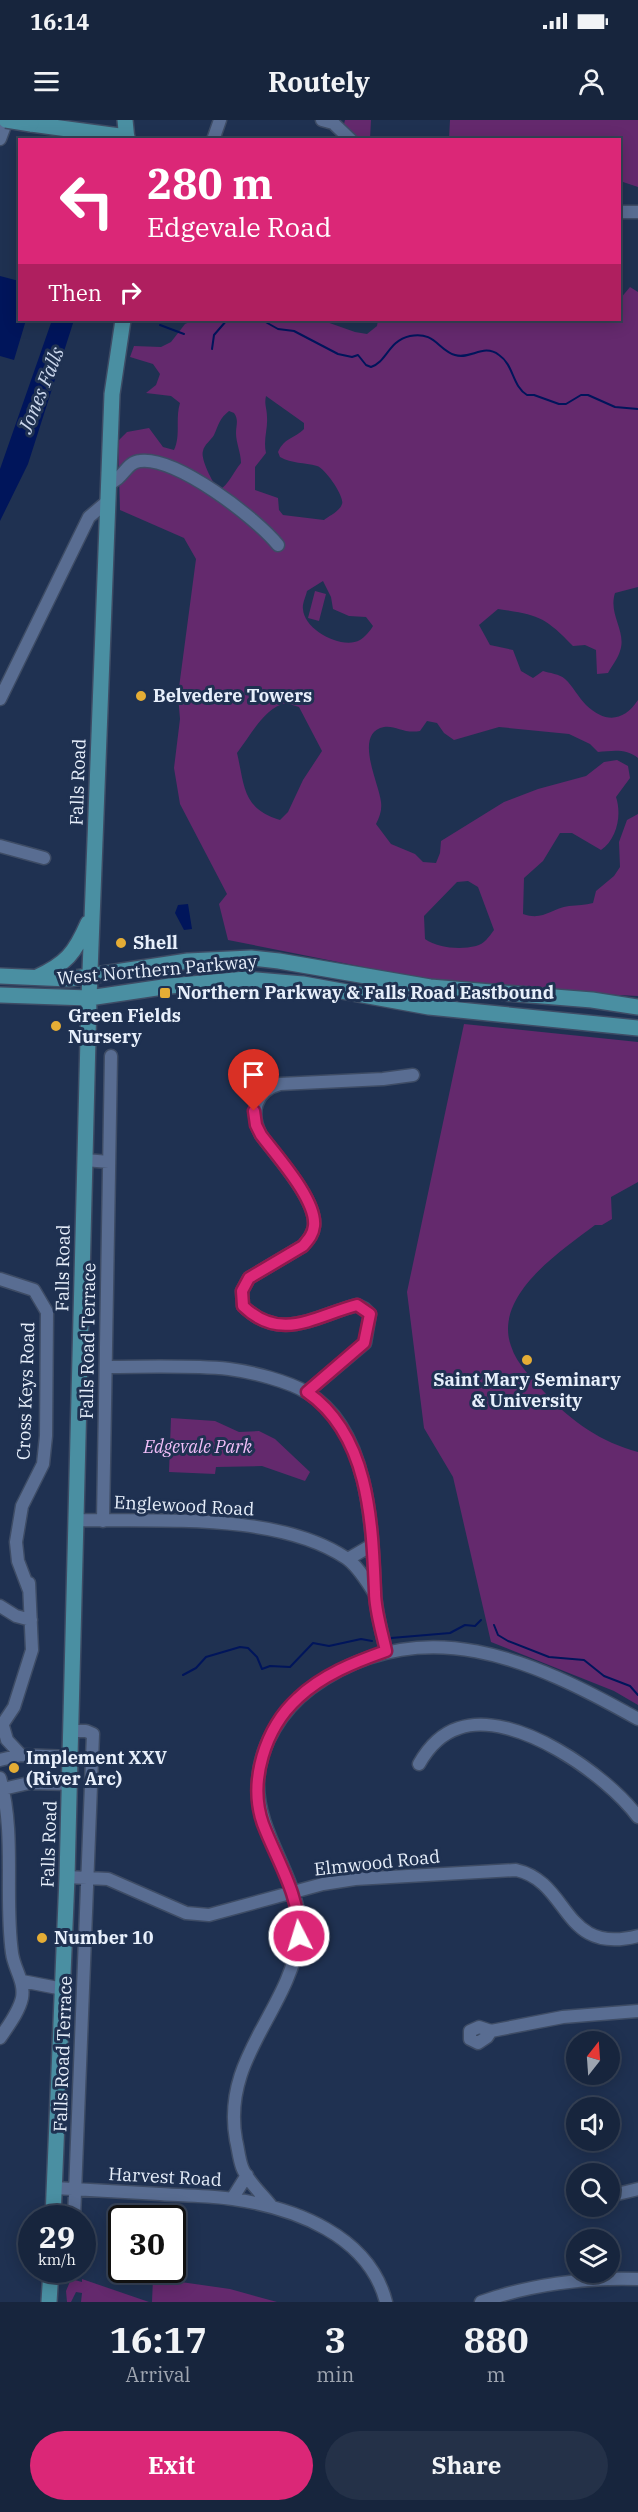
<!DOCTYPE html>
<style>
body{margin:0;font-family:"IBM Plex Serif",serif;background:#243148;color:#f1f3f6;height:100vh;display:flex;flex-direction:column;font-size:22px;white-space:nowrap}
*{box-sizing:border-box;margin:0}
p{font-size:20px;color:#9ea5b0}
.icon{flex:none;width:33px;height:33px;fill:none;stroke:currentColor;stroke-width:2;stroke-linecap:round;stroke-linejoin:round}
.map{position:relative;height:2182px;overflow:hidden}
.drawer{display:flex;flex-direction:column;background:#17253d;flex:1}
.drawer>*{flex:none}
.guide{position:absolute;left:18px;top:18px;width:603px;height:183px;border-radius:0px;box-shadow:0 3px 15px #0003,0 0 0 2px #364257;background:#db2777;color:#fff;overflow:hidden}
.needle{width:39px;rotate:17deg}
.tools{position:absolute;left:566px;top:1911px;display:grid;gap:12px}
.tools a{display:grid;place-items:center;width:54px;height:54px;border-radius:50%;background:#17253d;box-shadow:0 3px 15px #0003,0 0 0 2px #364257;font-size:30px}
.speed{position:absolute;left:18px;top:2085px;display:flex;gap:12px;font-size:30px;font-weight:700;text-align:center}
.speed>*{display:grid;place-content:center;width:78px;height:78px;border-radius:50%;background:#17253d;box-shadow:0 3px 15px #0003,0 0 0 2px #364257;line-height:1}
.speed small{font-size:15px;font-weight:400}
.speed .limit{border:3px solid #111;border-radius:9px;background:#fff;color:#111}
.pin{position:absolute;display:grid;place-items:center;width:51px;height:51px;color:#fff;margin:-62px -26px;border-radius:50% 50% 50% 0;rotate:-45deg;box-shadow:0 0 6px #0007}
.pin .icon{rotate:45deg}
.me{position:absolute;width:66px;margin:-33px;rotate:355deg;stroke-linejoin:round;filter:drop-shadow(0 0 4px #0008)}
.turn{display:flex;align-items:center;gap:21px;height:126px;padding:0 30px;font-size:27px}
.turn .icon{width:78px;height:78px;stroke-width:2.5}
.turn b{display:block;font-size:42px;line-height:51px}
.then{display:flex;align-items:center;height:57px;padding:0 30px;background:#0003;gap:12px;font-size:22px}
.eta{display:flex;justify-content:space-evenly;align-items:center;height:102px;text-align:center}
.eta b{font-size:36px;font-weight:700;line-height:42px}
.action{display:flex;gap:12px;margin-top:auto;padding:12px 30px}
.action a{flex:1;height:69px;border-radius:36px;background:#db2777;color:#fff;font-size:24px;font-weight:700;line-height:69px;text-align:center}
.action a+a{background:#243148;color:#f1f3f6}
.status{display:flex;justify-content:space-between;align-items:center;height:42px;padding:0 30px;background:#17253d;direction:ltr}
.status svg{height:16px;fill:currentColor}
header{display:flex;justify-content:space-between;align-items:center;height:78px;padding:0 30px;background:#17253d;font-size:27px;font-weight:700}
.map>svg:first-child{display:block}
.green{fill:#64296d;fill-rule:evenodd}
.water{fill:#00155b}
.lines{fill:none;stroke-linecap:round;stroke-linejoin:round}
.stream{stroke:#00155b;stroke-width:2}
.minor-casing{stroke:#3e4c65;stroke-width:15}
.major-casing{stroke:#3e4c65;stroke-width:18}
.minor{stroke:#596d92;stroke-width:12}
.major{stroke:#4a8fa2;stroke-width:15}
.major-bridge-casing{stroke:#3e4c65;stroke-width:18;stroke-linecap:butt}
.major-bridge{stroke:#4a8fa2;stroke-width:15}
.route-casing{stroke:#8e194d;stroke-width:15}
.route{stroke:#db2777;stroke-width:10}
.poi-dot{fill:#e5ad35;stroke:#1f3151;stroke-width:2}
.labels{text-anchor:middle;stroke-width:6;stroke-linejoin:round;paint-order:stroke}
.poi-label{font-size:18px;font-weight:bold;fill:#e7effb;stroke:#1f3151;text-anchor:start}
.street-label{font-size:18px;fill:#e7effb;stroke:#1f3151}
.park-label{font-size:18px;font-style:italic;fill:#f0bef8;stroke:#1f3151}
.water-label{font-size:20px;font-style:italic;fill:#cbd7ec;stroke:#1f3151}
</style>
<div class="status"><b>16:14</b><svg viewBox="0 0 49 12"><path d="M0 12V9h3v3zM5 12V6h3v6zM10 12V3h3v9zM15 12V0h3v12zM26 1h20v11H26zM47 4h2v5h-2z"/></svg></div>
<header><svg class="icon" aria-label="menu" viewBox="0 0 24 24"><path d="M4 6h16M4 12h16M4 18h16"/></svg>Routely<svg class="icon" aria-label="person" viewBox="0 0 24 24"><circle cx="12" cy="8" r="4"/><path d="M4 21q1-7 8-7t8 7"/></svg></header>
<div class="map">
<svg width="638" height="2182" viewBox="0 0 638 2182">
<rect width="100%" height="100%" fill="#1f3151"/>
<path class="green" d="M345 0H371L370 19 340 20Z
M450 0H638V67L620 61V20L449 19Z
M630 167 638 172V467L615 473C608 495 627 511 620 531 618 538 612 546 608 553L597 554 596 530 585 525 573 526C544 496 538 495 498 489L479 505 490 525 513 530 521 551 533 558 543 551C549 553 560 554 565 559 573 566 578 577 586 585 606 604 624 601 638 580V638C626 628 612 631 598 632L590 624 569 614 499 607 454 620 444 613 437 603 427 601 420 611C404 614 395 605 384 607 353 613 379 663 381 682 382 690 380 696 376 704L391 724 415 734 423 742 436 743 440 733 441 721 504 682 538 669 586 656 604 642 617 640 628 646 630 658 616 677C622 695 617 719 601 730L572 713H560L543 741 524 758 523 794C543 801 550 789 569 786 578 785 585 785 593 783L596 771 614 756 620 747 619 722 627 700 638 694V876L464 867 228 820 219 784 227 774 180 684 174 648 180 599 178 575 196 439 184 418 120 390 118 321 127 312 149 308 163 327 174 330C181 315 175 299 180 283L171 276 146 273 156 265 160 254 153 244 130 237 134 226 161 227 171 222 185 204 194 200H321L355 212 367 214 377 206 378 200H620V179ZM266 276 304 303V309C294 319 285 317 278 332L280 337C292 344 304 342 317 346 325 348 345 377 342 384 340 391 329 396 324 400L283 395 279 390 278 378 255 370V347L266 333C263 320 268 309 267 297 267 288 264 285 266 276ZM229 291 234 293C239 300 236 305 236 313 236 323 241 333 241 343 234 351 228 366 219 370 213 364 200 338 203 331 204 325 211 320 214 315 219 304 219 299 229 291ZM323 461 331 477 333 489 349 496 366 497 373 506C370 511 365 517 360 520 342 530 304 510 303 489 302 484 306 476 307 471ZM286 583 299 587 322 631 303 660 288 692 280 700C242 688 245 667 237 633 251 615 264 588 286 583ZM468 761 478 767 494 810C489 817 484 824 476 826 460 830 438 828 425 819L424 796 457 762Z
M315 471 326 474 319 501 308 498Z
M464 904 638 922V1062L611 1077 612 1099 602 1105H595C561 1131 493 1175 511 1226 517 1245 533 1259 546 1274 572 1302 601 1322 638 1332V1585L614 1571 491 1522 453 1357 424 1308 407 1172Z
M171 1298 215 1301 239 1312 259 1311 275 1319 310 1352 305 1361 262 1346 216 1347 215 1354 169 1352Z
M153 2158 230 2169 277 2182H152Z
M71 2159 82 2162V2159L149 2182H81L82 2173 76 2172 71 2182H67L66 2171Z"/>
<path class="water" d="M0 156 19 161 20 200H26L14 240 0 236Z
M52 200H74L28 344 0 401V349Z
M188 784 192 809 184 810 175 793 178 785Z"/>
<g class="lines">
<path class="stream" d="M262 200 278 209 294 211 338 234 352 237 358 235 366 245 371 247C387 242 388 221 410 216 435 211 438 230 455 235 471 240 483 223 499 235 514 245 512 266 527 275H534L559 284H566L581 275H588L615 287 638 289
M160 205 184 214
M212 229 214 215 227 200
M494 1505 498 1515 508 1521 549 1537 584 1540 604 1556 630 1566 638 1575
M391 1518 450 1513 465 1505 475 1506 481 1500
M183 1555 196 1548 206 1537 240 1527 248 1528 257 1537 262 1549 270 1546 290 1547 313 1523 329 1526 361 1519 372 1521"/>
<defs>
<path id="minor" d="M322 0 333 3 351 20
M0 19 7 0
M213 20 220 0
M620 92H638
M108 364C124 359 126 342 140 341 176 336 256 398 278 425
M0 579 89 397 109 380
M0 726 44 738
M85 1040 109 1042
M0 1159 34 1170 47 1192 46 1316 43 1344 22 1386 16 1422 18 1441 29 1470
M106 1247C146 1247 189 1245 229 1249 252 1252 288 1261 308 1273 370 1310 372 1409 375 1473 376 1492 382 1512 386 1531
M307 1272 365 1223 370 1194 365 1189 357 1185C315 1196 281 1223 243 1186L242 1171 249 1158 303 1126C308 1120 313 1115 314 1106 317 1080 276 1036 261 1015 250 994 254 971 280 964L383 959 413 955
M77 1400C158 1402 277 1392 346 1438 358 1446 367 1462 375 1474
M103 1401 111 936
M348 1439 372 1425
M0 1486 16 1496 31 1500
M3 1606 7 1620 21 1635
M0 1608 14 1587 32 1530 29 1463
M72 1611H86L93 1614 74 2098
M0 1640 21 1635 71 1637
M419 1644C428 1628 440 1614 459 1608 514 1589 607 1655 638 1697
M0 1658C16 1715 4 1775 12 1833 14 1849 25 1861 22 1878 19 1892 8 1906 0 1918
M3 1669 29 1663 70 1664
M67 1757 108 1759 186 1793 209 1795 323 1764 355 1759 516 1750C571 1762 561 1836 638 1816
M22 1861 63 1869
M491 1911 487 1917 478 1923 470 1919V1911L479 1907 491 1911 563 1897 638 1891
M55 2068C90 2070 125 2072 160 2074 184 2076 209 2075 233 2079 294 2088 369 2115 386 2182
M609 2076 638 2069
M232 2079 247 2055
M272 2087C263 2075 247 2061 242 2047 239 2039 238 2028 236 2020 221 1937 290 1891 299 1816 305 1764 256 1717 258 1661 260 1624 282 1590 311 1568 421 1488 533 1540 638 1599
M481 2182C528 2165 587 2157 638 2159"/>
<path id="major" d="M125 0 127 20
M31 4 127 17
M0 856 69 859 188 841 251 838 279 841 430 867 592 880 638 887
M37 857C66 844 75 833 88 803
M0 875 89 878 170 866 246 859 303 864 429 887 638 908
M53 2098 67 1757 89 878 112 274 123 200
M49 2182 51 2150"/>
</defs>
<use href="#minor" class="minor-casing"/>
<use href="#major" class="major-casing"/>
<use href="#minor" class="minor"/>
<use href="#major" class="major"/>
<defs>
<path id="major-bridge" d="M6 0 31 4"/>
</defs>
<use href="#major-bridge" class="major-bridge-casing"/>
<use href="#major-bridge" class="major-bridge"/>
</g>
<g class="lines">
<defs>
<path id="route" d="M254 991 256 1005 261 1015C276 1035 317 1080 314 1106 313 1115 308 1120 303 1126L249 1158 242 1171 243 1186C281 1223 315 1196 357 1185L370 1194 364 1223 307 1272C370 1316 372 1403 375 1472 375 1491 382 1512 386 1531 355 1542 322 1555 298 1578 265 1608 248 1662 263 1704 277 1741 300 1775 299 1816"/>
</defs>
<use href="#route" class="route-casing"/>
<use href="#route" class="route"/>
</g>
<g class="poi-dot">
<circle cx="141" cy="576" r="6"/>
<circle cx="121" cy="823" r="6"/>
<rect x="159" y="867" width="12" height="12" rx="3"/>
<circle cx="56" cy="906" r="6"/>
<circle cx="527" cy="1240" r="6"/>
<circle cx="14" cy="1648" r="6"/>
<circle cx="42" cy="1818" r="6"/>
</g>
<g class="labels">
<g class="poi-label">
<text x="153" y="582">Belvedere Towers</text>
<text x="133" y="829">Shell</text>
<text x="177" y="879">Northern Parkway &amp; Falls Road Eastbound</text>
<text x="68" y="902">Green Fields<tspan x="68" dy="21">Nursery</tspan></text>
<text x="527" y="1266" text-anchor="middle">Saint Mary Seminary<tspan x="527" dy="21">&amp; University</tspan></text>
<text x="26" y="1644">Implement XXV<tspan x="26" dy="21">(River Arc)</tspan></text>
<text x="54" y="1824">Number 10</text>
</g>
<g class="street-label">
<text transform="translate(78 662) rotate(-88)" y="6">Falls Road</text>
<text transform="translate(157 850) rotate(-5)" y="6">West Northern Parkway</text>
<text transform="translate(63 1148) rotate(-89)" y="6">Falls Road</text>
<text transform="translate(88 1221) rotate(-89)" y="6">Falls Road Terrace</text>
<text transform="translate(26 1271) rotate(-88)" y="6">Cross Keys Road</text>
<text transform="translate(184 1386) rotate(3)" y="6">Englewood Road</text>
<text transform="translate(49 1724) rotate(-88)" y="6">Falls Road</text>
<text transform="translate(377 1743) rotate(-6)" y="6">Elmwood Road</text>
<text transform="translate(63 1934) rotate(-88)" y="6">Falls Road Terrace</text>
<text transform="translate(165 2057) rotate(3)" y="6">Harvest Road</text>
</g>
<g class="park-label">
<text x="198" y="1333">Edgevale Park</text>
</g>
<g class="water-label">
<text transform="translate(41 270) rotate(-68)" y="7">Jones Falls</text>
</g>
</g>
</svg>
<div class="tools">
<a><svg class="needle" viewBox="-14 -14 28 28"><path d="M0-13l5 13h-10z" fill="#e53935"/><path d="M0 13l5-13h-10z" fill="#9ea5b0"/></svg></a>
<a><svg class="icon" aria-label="sound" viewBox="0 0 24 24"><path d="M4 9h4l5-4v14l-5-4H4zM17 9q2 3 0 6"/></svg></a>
<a><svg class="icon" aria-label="search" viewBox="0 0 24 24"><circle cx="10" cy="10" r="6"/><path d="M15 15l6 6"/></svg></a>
<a><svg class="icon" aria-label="layers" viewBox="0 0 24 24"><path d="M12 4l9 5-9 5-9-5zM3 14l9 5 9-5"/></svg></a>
</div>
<div class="speed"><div>29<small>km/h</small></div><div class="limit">30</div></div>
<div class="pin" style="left:254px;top:991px;background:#d93025"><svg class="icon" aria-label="arrive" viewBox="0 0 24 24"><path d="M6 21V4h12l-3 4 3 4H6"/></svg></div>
<svg class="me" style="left:299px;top:1816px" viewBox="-20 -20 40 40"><circle r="17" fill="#db2777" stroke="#fff" stroke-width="3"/><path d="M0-11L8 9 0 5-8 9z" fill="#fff"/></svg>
<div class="guide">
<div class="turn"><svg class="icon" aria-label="left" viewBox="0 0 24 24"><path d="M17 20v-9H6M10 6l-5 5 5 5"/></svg><div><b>280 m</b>Edgevale Road</div></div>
<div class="then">Then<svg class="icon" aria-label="right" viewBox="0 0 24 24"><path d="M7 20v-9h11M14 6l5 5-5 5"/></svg></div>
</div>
</div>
<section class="drawer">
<div class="eta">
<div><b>16:17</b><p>Arrival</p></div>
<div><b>3</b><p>min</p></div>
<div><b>880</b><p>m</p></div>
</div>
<div class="action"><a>Exit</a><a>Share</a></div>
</section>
